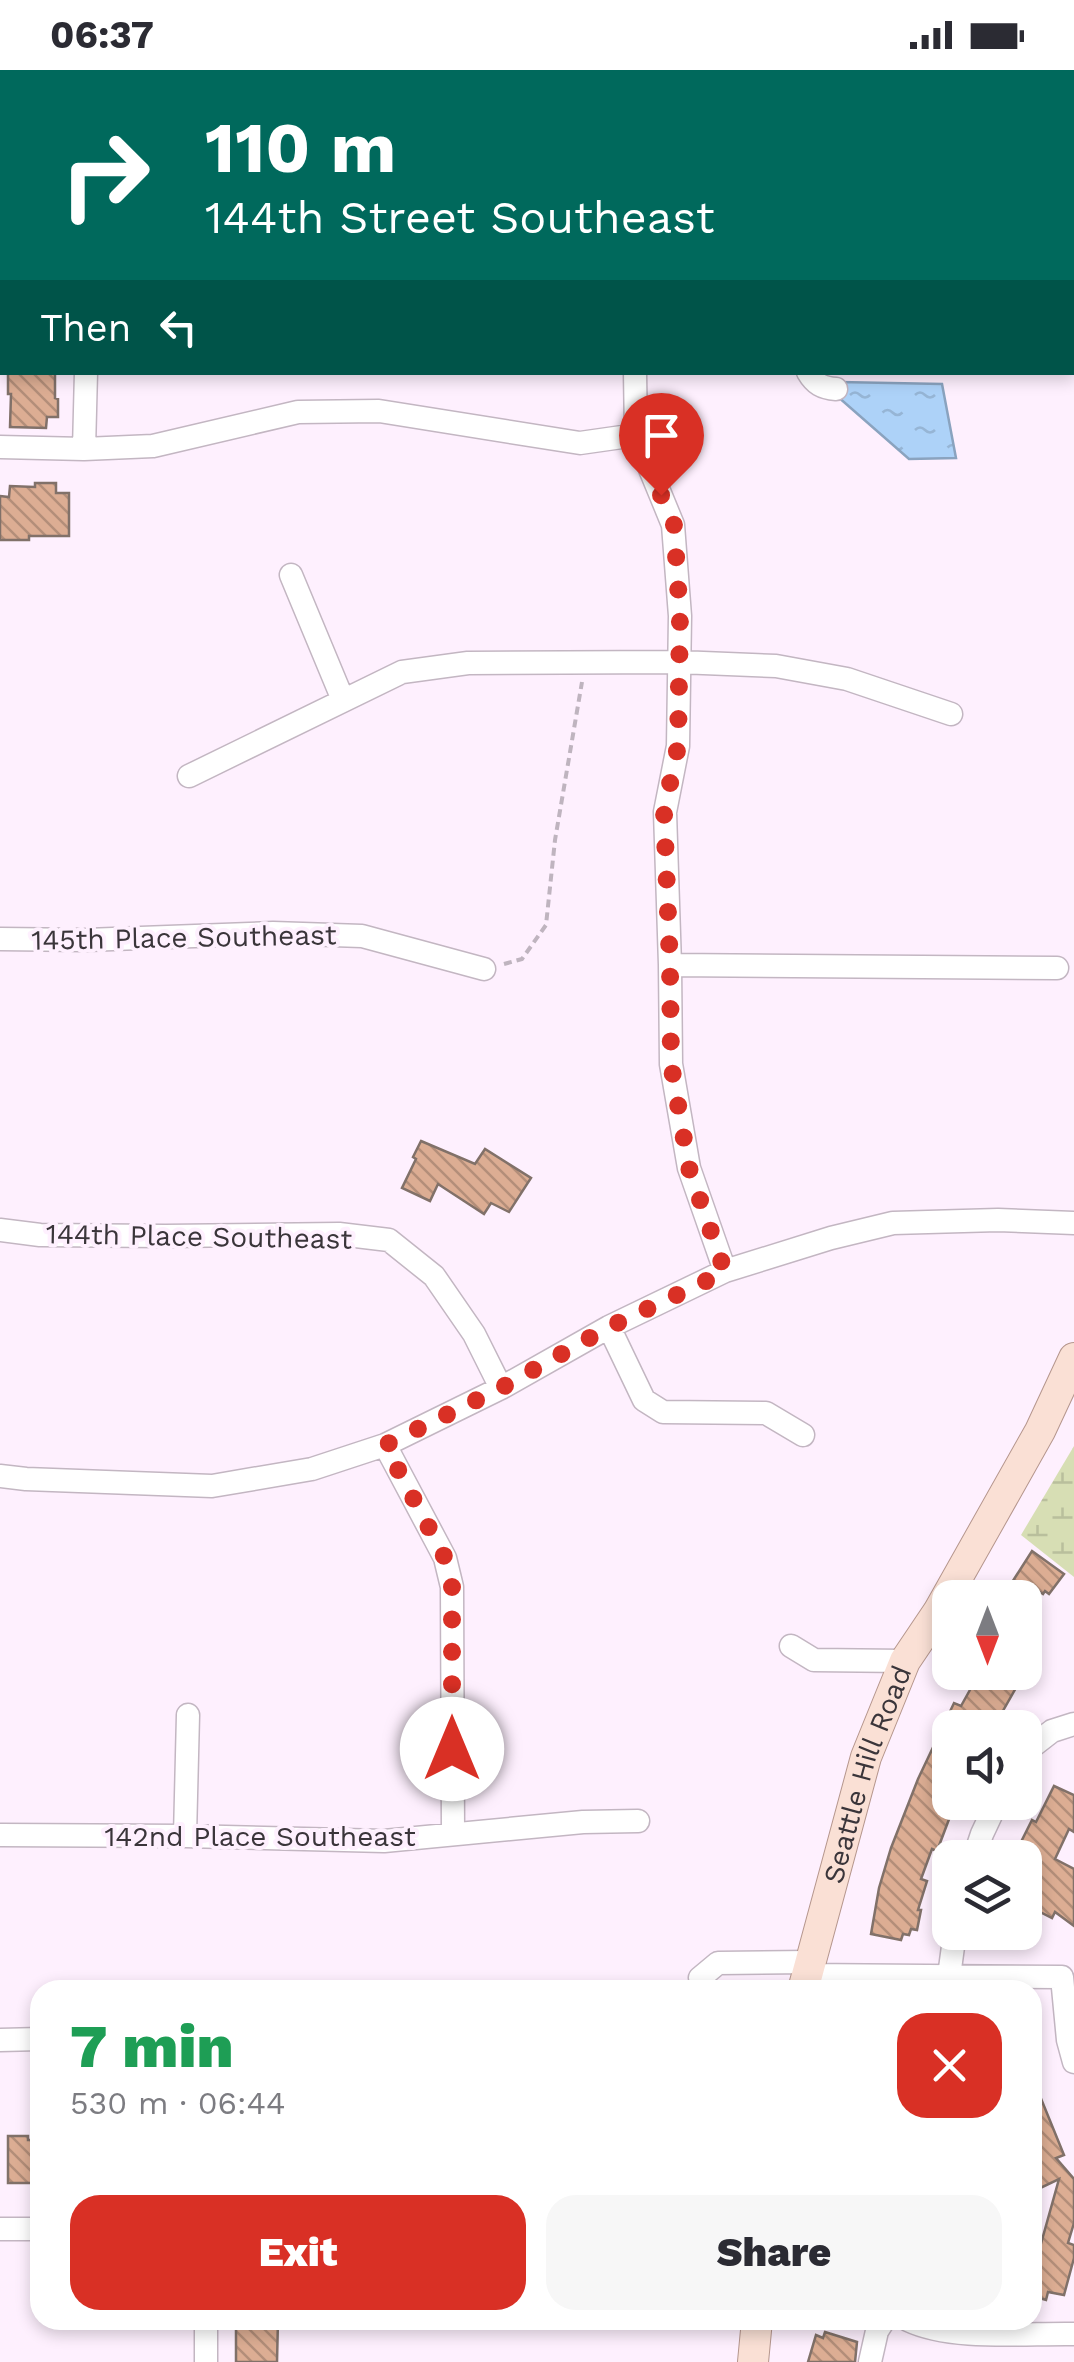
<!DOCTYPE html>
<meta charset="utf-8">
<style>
body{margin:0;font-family:"Work Sans",sans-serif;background:#f7f7f7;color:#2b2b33;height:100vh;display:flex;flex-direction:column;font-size:38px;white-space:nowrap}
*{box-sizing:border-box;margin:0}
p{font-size:32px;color:#7c7c81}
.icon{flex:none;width:55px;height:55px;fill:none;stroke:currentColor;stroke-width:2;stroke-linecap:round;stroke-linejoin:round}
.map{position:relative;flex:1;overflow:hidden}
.side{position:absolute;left:30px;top:1910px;width:1012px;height:350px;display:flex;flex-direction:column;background:#fff;border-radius:30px;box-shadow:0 5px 15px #0003}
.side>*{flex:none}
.hud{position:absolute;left:0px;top:0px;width:1075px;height:305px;box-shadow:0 5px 15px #0003;background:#00695c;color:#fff;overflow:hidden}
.needle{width:65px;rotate:180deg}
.tools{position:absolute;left:932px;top:1510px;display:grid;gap:20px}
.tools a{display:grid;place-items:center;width:110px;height:110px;border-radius:20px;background:#fff;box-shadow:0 5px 15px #0003;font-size:50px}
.pin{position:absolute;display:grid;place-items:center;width:85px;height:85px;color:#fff;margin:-102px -42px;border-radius:50% 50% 50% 0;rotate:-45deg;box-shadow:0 0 10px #0007}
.pin .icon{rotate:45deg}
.me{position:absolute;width:110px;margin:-55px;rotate:0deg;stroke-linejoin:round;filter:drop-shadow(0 0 8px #0008)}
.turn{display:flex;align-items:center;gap:35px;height:210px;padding:0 40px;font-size:45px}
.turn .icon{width:130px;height:130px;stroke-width:2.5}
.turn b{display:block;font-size:70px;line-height:85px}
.then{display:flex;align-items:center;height:95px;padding:0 40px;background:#0003;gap:20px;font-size:38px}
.round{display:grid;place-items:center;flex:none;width:105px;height:105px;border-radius:30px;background:#f7f7f7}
.overview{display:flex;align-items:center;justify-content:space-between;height:170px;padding:0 40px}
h1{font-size:60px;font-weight:800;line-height:75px;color:#1e9e55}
.button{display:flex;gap:20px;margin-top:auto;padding:20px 40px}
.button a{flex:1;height:115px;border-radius:30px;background:#d93025;color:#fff;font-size:40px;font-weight:800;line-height:115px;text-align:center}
.button a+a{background:#f7f7f7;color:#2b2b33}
.status{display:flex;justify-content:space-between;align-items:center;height:70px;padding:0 50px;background:#fff;direction:ltr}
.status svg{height:28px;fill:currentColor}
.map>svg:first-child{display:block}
.wetland{fill:url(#wetland-marsh)}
.water{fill:url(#water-ripples);stroke:#8aa3bf;stroke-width:2.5}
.building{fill:url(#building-back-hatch);stroke:#817169;stroke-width:2.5}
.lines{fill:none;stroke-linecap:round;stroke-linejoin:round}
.minor-casing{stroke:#c3b6c2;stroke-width:25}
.major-casing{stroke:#b5968d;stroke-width:32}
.path{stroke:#bfb4bf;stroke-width:4;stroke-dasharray:8 5;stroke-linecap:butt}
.minor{stroke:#fff;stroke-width:22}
.major{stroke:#fae0d5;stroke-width:30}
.route{stroke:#d93025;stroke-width:18;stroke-dasharray:0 32.4}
.labels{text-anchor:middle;stroke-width:8;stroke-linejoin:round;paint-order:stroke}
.street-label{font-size:28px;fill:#3a353a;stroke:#fef0fe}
</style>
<div class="status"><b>06:37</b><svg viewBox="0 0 49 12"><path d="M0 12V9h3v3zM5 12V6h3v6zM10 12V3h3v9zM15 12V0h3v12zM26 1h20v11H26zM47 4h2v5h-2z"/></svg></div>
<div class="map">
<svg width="1074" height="2292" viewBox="0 0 1074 2292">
<defs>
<pattern id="wetland-marsh" width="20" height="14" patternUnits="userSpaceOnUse" patternTransform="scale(2.5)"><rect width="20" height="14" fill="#d7deb4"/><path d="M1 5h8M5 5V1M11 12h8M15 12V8" fill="none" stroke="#b9bf9c"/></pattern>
<pattern id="water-ripples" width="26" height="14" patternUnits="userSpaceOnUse" patternTransform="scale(2.5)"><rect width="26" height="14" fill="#add2f8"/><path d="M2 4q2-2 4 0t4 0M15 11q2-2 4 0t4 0" fill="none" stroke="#96b5d5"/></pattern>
<pattern id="building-back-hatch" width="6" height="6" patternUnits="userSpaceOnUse" patternTransform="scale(2.5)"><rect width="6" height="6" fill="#dcad93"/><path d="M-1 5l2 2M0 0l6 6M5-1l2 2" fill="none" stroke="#b38e79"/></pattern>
</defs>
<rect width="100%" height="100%" fill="#fef0fe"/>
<path class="wetland" d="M1074 1376V1507L1021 1465Z"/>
<path class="water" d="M839 312 942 314 956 388 909 389 837 326Z"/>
<path class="building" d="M8 302H55V328L58 329V347H47L46 358 10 357 11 324H8Z
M35 413H56V423H69V466H29V470H0V426L9 427 10 416 35 417Z
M421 1071 475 1094 485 1079 531 1108 509 1142 491 1133 484 1144 438 1114 430 1131 402 1118 416 1089 413 1087Z
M1032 1481 1064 1504 1049 1524 1045 1521 1043 1524 1040 1522 1025 1548V1528H1002Z
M980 1602H1025L1000 1646 993 1642 985 1657 950 1658V1734L954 1736 937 1781 932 1779 921 1809 927 1811 918 1840H921L917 1860 911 1859 909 1865 903 1864 901 1870 871 1864 879 1818 891 1778 918 1709 954 1633 961 1636Z
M1054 1716 1074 1725V1762L1069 1759 1055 1789 1074 1799V1856L1055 1842 1052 1848 1038 1841 1025 1869V1782L1018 1778 1032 1750 1036 1752Z
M1033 2009 1064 2085 1056 2088 1074 2109V2153L1068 2173 1074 2175V2188L1064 2225 1048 2222 1046 2230 1032 2226V2195H1035L1059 2109 1032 2122Z
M8 2066H28V2070H40V2113H8Z
M236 2250H278L277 2292H236Z
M825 2262 857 2272 855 2292H808L816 2265 823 2268Z"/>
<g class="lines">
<defs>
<path id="minor" d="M521 0V2
M947 0V2
M1010 0V2
M811 2V0
M1072 95H1074
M0 127H2
M1072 210H1074
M635 302 636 365 673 455 680 546 678 676 665 742 670 895 671 994 689 1098 725 1201
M808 302C815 314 822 318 836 319
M0 377 84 379 153 376 298 342 379 341 580 373 636 365
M84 379 86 302
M291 505 343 630
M189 706 402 602 468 593 679 592 776 596 847 609 951 644
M0 869 86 870 273 863 362 866 484 899
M670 895 1057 898
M0 1160 40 1165 165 1166 339 1164 389 1170 434 1206 474 1264 501 1318
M609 1257 644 1330 663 1342 766 1343 803 1365
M385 1375 445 1488 452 1517 453 1764
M0 1406 26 1409 212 1416 312 1399 385 1375 501 1318 609 1257 725 1201 831 1168 893 1153 998 1150 1074 1153
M791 1576 814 1590 905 1591
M1025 1682 1052 1661 1074 1654
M0 1765 185 1766 384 1771 583 1752 638 1751
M185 1766 188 1645
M974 1788 982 1764 997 1732
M805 1905 1062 1907 1068 1970 1074 1992
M949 1906 955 1862
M700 1908 718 1893 809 1892
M0 1970 40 1969
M0 2159H40
M908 2250C952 2271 1025 2263 1074 2264
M206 2292V2250
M870 2292 877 2261 884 2250"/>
<g id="major">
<path id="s1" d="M803 1920 866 1687 905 1591 938 1542 1040 1361 1074 1288"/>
<path d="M753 2292 757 2250"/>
</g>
</defs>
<use href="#minor" class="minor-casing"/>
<use href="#major" class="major-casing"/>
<path class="path" d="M0 159H2
M504 894 522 889 546 855 555 770 582 612
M607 1920V1915"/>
<use href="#minor" class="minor"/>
<use href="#major" class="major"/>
</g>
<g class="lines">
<path class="route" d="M452 1679V1517L445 1488 385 1375 501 1318 609 1257 725 1202 689 1098 671 994 670 895 664 742 678 676 680 546 674 455 661 425"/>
</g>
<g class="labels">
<g class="street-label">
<text transform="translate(184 867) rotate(-1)" y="10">145th Place Southeast</text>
<text transform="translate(199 1166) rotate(1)" y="10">144th Place Southeast</text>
<text dy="10" stroke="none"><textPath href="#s1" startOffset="225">Seattle Hill Road</textPath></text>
<text x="260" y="1776">142nd Place Southeast</text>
</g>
</g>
</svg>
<div class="tools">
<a><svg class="needle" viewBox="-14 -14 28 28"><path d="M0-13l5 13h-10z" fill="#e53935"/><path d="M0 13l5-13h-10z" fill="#7c7c81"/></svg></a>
<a><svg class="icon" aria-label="sound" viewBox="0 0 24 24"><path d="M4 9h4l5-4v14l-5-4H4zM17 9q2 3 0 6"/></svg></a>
<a><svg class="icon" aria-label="layers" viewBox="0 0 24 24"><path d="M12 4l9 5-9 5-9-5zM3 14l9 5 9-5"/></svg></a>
</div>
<div class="pin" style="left:661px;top:425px;background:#d93025"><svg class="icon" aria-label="arrive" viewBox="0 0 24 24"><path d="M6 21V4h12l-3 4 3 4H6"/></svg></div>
<svg class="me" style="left:452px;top:1679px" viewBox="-20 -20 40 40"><circle r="19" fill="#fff"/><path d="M0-13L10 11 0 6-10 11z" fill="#d93025"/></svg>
<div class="hud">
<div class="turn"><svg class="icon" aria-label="right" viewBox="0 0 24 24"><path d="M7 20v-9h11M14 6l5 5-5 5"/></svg><div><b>110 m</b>144th Street Southeast</div></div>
<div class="then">Then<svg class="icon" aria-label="left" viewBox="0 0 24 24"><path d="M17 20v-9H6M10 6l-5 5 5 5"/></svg></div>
</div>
<section class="side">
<div class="overview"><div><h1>7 min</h1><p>530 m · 06:44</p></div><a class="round" style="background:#d93025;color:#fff"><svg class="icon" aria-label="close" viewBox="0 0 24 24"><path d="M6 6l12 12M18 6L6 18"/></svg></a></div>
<div class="button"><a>Exit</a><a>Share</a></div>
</section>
</div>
